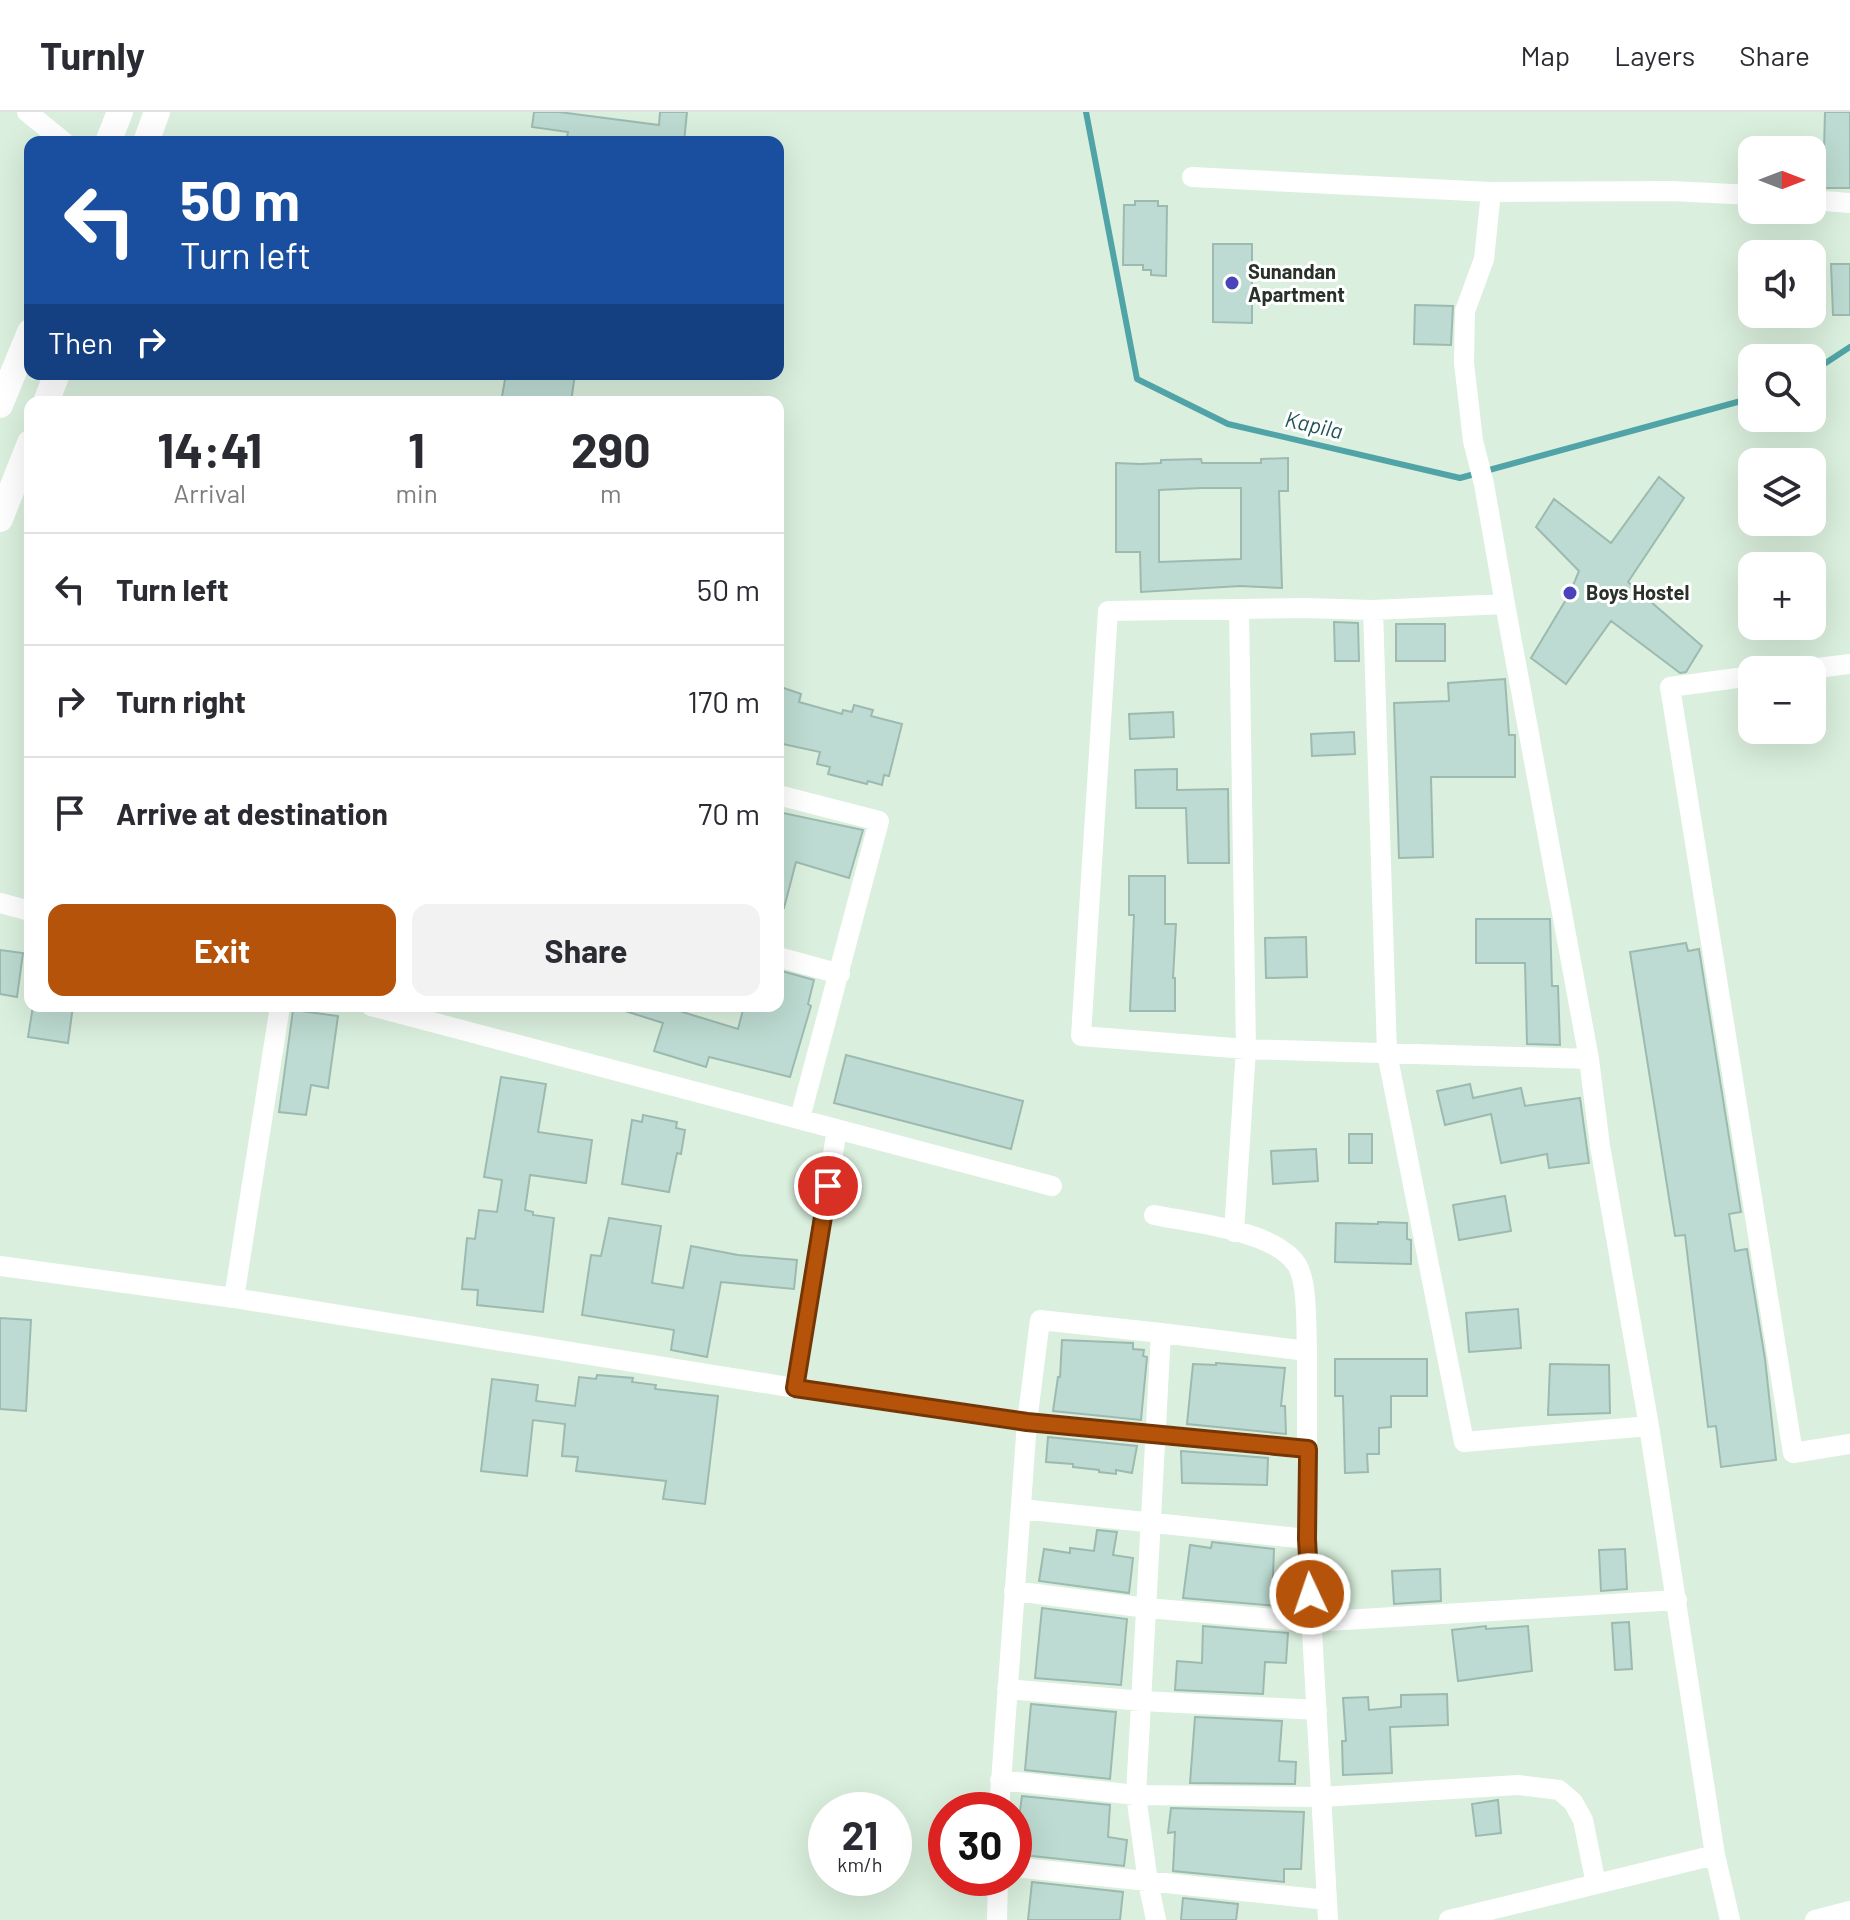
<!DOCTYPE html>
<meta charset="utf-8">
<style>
body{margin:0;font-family:Barlow,sans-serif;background:#f2f2f3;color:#2b2b33;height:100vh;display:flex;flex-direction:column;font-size:30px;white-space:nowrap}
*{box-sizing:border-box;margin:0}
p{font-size:26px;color:#7c7c81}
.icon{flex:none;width:44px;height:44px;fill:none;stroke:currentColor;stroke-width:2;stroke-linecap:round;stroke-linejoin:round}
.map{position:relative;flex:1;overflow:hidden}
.sheet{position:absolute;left:24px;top:284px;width:760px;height:616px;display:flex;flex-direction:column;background:#fff;border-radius:16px;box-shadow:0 8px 32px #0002}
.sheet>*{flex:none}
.guide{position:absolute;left:24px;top:24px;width:760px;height:244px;border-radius:16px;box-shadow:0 8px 32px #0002;background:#1a4fa0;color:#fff;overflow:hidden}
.needle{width:52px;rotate:90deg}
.buttons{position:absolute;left:1738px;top:24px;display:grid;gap:16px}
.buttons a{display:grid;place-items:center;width:88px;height:88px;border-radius:16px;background:#fff;box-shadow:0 8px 32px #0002;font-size:40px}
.speed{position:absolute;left:808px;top:1680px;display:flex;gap:16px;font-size:40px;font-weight:700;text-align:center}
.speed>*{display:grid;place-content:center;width:104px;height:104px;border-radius:50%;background:#fff;box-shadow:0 8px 32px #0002;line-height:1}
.speed small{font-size:20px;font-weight:400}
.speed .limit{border:12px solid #d22;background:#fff;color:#111}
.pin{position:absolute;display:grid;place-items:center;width:68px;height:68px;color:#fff;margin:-34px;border:4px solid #fff;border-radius:50%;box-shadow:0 2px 8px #0007}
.me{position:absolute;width:88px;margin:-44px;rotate:357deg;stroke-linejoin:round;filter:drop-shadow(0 0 6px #0008)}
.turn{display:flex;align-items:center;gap:28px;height:168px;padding:0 24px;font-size:36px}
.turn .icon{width:104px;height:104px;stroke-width:2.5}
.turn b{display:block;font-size:56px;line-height:68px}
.then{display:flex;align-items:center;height:76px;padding:0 24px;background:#0003;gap:16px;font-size:30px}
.eta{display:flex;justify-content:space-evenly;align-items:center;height:136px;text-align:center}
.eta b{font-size:48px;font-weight:700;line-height:56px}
.button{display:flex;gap:16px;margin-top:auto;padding:16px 24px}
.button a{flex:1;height:92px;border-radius:16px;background:#b45309;color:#fff;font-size:32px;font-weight:700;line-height:92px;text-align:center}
.button a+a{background:#f2f2f3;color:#2b2b33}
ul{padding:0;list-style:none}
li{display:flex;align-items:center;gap:24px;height:112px;padding:0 24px;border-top:2px solid #e1e1e2}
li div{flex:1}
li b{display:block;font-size:30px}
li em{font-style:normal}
header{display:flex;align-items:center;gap:48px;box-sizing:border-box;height:112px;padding:0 40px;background:#fff;border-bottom:2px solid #e1e1e2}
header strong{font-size:38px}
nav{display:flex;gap:44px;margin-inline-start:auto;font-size:28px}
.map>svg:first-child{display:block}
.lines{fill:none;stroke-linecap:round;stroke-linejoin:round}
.stream{stroke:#50a3a6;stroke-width:6}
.building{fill:#bddbd2;stroke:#9dbab1;stroke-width:2;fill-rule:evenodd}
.minor{stroke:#fff;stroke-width:20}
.major{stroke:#fff;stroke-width:26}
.route-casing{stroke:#753606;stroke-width:20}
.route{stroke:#b45309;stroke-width:14}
.poi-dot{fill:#4a43ba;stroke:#fff;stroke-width:3}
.labels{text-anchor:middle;stroke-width:6;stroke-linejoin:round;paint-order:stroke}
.poi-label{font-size:20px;font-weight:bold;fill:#29312a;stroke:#fff;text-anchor:start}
.water-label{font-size:22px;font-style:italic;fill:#225457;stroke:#fff}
</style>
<header>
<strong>Turnly</strong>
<nav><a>Map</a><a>Layers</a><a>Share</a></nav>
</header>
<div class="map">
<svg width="1850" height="1808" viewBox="0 0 1850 1808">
<rect width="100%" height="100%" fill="#daefdd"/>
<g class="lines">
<path class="stream" d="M1086 0 1137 267 1228 312 1460 366 1752 286
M1812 260 1850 235"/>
</g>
<path class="building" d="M534 0H559L659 13 660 0H687L684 30 640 27 639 30H566L568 20 532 15Z
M1825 0H1850V76H1823Z
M1135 89H1158V94H1167L1166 164 1151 163V158H1143V153H1123L1124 93H1135Z
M1213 132H1252V211L1213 210Z
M1831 152H1850V203H1833Z
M1415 193 1453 194 1451 233 1414 232Z
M506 262H575L571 290H501Z
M1288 346V379H1279L1282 476 1240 474 1141 480 1140 440H1116V351L1140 352 1161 351V348L1201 347 1202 351H1261V347ZM1202 376H1241V447L1159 450V378Z
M1659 365 1684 386 1628 470 1702 534 1686 560 1680 561 1611 509 1566 572 1531 546 1570 481 1579 459 1536 415 1554 387 1611 431Z
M1334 510 1358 511 1359 549H1335Z
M1396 512H1445V549H1396Z
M1505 567 1509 623H1515V665H1431L1433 745 1399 746 1394 591 1449 589 1448 571Z
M778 574 801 582 799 590 842 602 843 598 852 600 854 593 873 598 871 604 902 612 889 664 884 663 882 673 868 669 867 672 828 662 830 655 817 652 820 640 778 631Z
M1173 600 1174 625 1130 627 1129 602Z
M1354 620 1355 642 1312 644 1311 622Z
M1177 657V678L1228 677 1229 751H1188L1186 696H1136L1135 658Z
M783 701 863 718 849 766 796 750 784 796H778V722Z
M1129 764H1165V812H1176L1173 866H1175V899H1130L1134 803H1129Z
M1476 807H1550L1552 874H1558L1560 933 1527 932 1525 851H1476Z
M1306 825 1307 865 1266 866 1265 826Z
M1686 831 1688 839 1699 837 1741 1100 1729 1102 1735 1139 1747 1137 1765 1247 1776 1348 1721 1355 1716 1314 1708 1315 1685 1123 1675 1124 1630 840Z
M0 838 23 841 17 885 0 882Z
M778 858 814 868 808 892 811 894 790 965 709 945 706 955 654 939 663 911 622 898 623 894H663L738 917 744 894H778Z
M33 894H73L68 931 28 925Z
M293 898 338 904 328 976 311 973 306 1003 279 1000Z
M846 943 1023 989 1011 1037 834 991Z
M501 965 546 972 538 1020 592 1028 586 1071 530 1063 525 1098 533 1100V1103L554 1106 543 1200 477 1193 478 1178 462 1177 467 1126 475 1127 479 1098 497 1100 502 1068 484 1065Z
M1470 972 1473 986 1521 976 1525 994 1580 986 1589 1051 1549 1056 1547 1042 1501 1051 1491 1002 1445 1013 1437 979Z
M643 1003 677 1010 676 1016 685 1018 681 1042 677 1041 669 1080 622 1072 632 1008 642 1010Z
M1349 1022H1372V1051H1349Z
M1316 1037 1318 1069 1273 1072 1271 1039Z
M1505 1084 1511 1119 1459 1128 1453 1093Z
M609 1106 661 1114 652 1171 683 1176 691 1134 738 1143 797 1148 794 1177 721 1170 707 1245 671 1238 674 1218 582 1203 591 1143 601 1144Z
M1378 1110 1407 1111V1127L1411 1128V1152L1335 1150 1336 1111 1378 1112Z
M1518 1197 1521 1236 1469 1240 1466 1201Z
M0 1206 31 1208 26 1299 0 1297Z
M1062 1228 1133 1231V1237L1144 1238 1143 1244 1147 1245 1141 1308 1053 1299 1058 1265H1060Z
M1335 1247H1427V1284H1391V1315L1379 1316V1342H1367L1368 1360 1345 1361 1343 1284H1335Z
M1216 1251 1285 1256 1281 1294H1285L1286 1322 1187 1312 1193 1252 1216 1253Z
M1550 1252 1609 1253 1610 1301 1548 1303Z
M597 1263 633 1266 632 1270 656 1273 655 1277 718 1284 705 1392 663 1387 666 1369 576 1359 578 1345 562 1344 565 1312 533 1308 527 1364 481 1359 492 1267 538 1273 536 1289 575 1294 579 1265 596 1267Z
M1048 1325 1137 1334 1132 1361 1116 1358V1362L1099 1360V1358L1073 1355V1352L1046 1350Z
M1181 1339 1268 1346 1267 1373 1182 1371Z
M1097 1418 1117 1420 1113 1443 1133 1446 1129 1481 1039 1469 1044 1437 1070 1441V1436L1094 1439Z
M1212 1430 1274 1437 1273 1465 1292 1466 1290 1495 1183 1486 1190 1433 1211 1436Z
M1625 1437 1627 1477 1601 1479 1599 1438Z
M1440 1457 1441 1489 1394 1492 1392 1459Z
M1042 1496 1127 1507 1121 1573 1035 1566Z
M1629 1510 1632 1557 1615 1558 1612 1511Z
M1203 1514 1288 1521 1286 1551 1265 1550 1263 1582 1175 1578 1177 1549 1202 1551Z
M1486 1514V1517L1528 1514 1532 1559 1458 1569 1452 1518Z
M1447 1582 1448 1613 1390 1615 1392 1661 1343 1663 1342 1629H1346L1343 1586 1368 1585 1369 1598 1401 1595V1583Z
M1031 1592 1116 1600 1110 1667 1025 1658Z
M1195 1605 1282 1609 1279 1649 1296 1650 1295 1672 1190 1671Z
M1022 1684 1110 1693 1108 1725 1127 1728 1124 1754 1014 1742Z
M1498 1688 1501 1721 1476 1724 1472 1692Z
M1171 1696 1304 1700 1301 1757H1284V1770L1173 1759 1175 1720 1168 1721Z
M1032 1770 1123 1780 1120 1808H1028Z
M1183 1786 1238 1792 1236 1808H1181Z"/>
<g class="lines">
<path class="minor" d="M27 0 64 30
M1192 65 1491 80
M1812 88 1850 91
M1505 492 1484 372 1473 329 1464 251 1465 199 1484 147 1491 80 1671 79 1752 83
M1239 497 1246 937 1589 947
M1373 498 1387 941 1464 1330 1649 1314
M1801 558 1850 552
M1752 564 1670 575 1793 1341 1850 1332
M778 683 879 709 800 1006
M0 791 30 799
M778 845 840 862
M371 894 1052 1074
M1154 1103C1192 1111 1275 1118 1297 1153 1308 1171 1306 1217 1307 1239
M1234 1120 1246 937 1081 924 1108 499 1305 496 1373 498 1505 492 1589 947 1600 1034 1649 1314 1715 1743 1449 1808
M0 1154 234 1186 795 1276 837 1017
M234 1186 280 894
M1161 1221 1307 1239V1427L1328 1808
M795 1276 1027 1310 1308 1337
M1021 1397 1307 1427
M1014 1479 1147 1496 1311 1510 1677 1488
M1007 1577 1142 1589 1317 1598
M1000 1668 1136 1683 1321 1685 1518 1673 1559 1678 1573 1690 1583 1708 1596 1772
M999 1698 1027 1310 1040 1208 1161 1221 1136 1683 1148 1770 1156 1808
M1715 1743 1730 1808
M1014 1755 1327 1788
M997 1808 998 1766
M1815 1808 1850 1799"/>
<path class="major" d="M108 30 120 0
M146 30 157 0
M46 290 57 262
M0 293 30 220
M0 407 30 331"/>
</g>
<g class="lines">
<defs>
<path id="route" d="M828 1074 795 1276 1027 1310 1308 1337 1307 1427 1310 1482"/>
</defs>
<use href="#route" class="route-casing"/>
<use href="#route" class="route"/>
</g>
<g class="poi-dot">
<circle cx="1232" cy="171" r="8"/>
<circle cx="1570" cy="481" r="8"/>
</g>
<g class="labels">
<g class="poi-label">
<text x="1248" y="167">Sunandan<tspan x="1248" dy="23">Apartment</tspan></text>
<text x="1586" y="488">Boys Hostel</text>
</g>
<g class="water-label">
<text transform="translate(1314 313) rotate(13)" y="8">Kapila</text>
</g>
</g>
</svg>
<div class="buttons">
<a><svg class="needle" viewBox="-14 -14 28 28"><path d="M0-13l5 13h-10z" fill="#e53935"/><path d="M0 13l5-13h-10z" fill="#7c7c81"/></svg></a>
<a><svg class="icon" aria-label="sound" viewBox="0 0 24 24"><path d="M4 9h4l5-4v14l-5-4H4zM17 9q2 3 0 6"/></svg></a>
<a><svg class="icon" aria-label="search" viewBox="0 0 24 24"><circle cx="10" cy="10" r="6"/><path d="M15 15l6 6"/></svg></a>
<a><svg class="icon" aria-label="layers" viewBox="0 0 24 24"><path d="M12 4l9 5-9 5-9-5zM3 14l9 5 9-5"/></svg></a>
<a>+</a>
<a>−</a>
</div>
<div class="speed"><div>21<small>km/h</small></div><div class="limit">30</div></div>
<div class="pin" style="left:828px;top:1074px;background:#d93025"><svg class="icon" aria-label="arrive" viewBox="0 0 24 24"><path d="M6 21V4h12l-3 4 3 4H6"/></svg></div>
<svg class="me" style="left:1310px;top:1482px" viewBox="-20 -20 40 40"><circle r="17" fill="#b45309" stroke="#fff" stroke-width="3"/><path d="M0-11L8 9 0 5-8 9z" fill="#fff"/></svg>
<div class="guide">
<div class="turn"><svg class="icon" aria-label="left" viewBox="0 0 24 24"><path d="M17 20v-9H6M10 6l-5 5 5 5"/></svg><div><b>50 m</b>Turn left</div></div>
<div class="then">Then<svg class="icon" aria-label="right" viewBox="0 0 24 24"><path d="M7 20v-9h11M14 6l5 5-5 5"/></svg></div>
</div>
<section class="sheet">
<div class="eta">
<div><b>14:41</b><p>Arrival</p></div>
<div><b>1</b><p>min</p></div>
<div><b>290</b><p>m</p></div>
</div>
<ul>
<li><svg class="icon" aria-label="left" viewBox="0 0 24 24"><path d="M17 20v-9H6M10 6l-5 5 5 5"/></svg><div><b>Turn left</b></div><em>50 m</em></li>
<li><svg class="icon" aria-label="right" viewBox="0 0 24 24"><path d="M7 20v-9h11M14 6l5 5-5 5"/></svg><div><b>Turn right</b></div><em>170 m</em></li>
<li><svg class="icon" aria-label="arrive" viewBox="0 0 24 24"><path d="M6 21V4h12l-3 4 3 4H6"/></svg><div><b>Arrive at destination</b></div><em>70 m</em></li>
</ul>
<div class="button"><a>Exit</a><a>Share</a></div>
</section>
</div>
